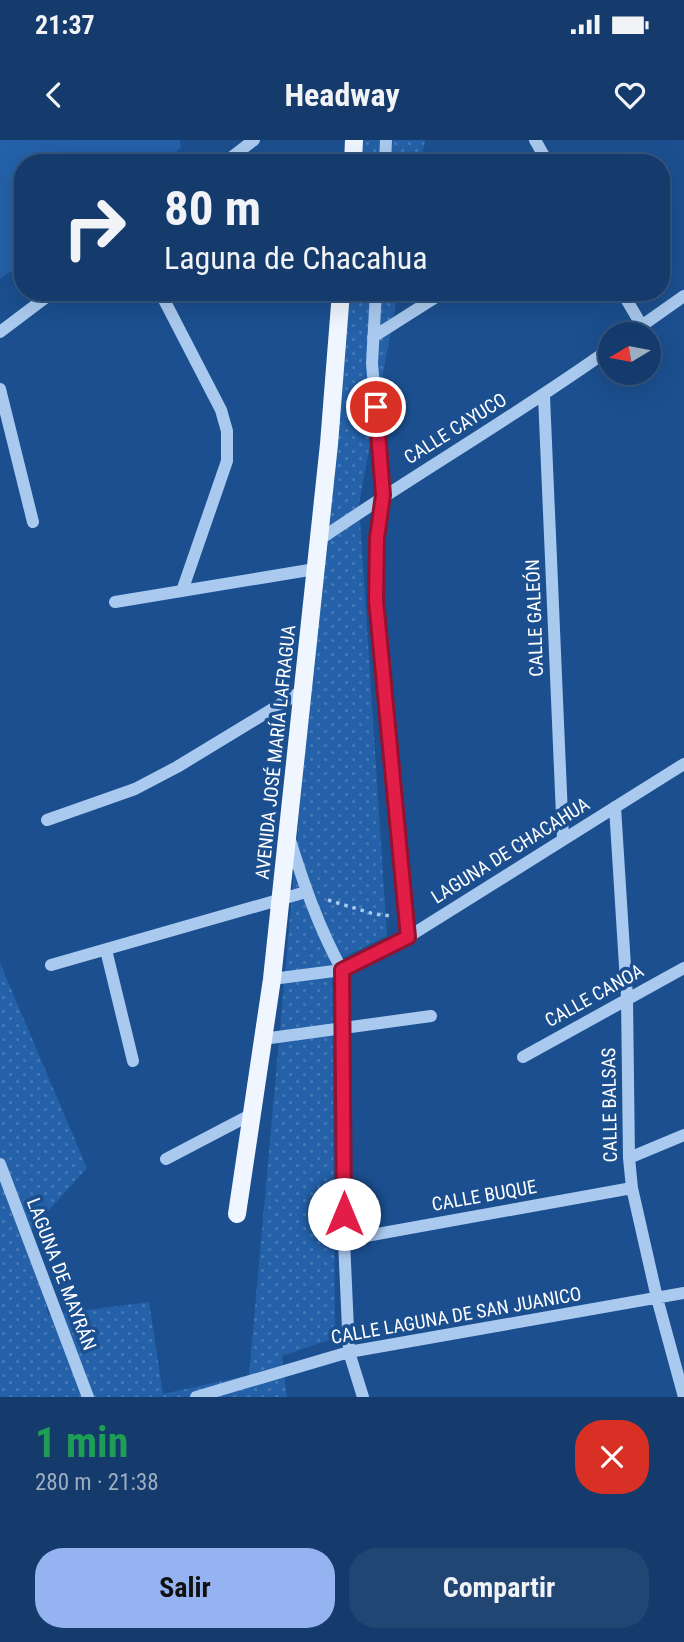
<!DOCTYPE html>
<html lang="es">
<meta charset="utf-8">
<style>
body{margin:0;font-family:"Roboto Condensed",sans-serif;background:#214673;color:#f1f3f6;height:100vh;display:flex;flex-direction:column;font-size:26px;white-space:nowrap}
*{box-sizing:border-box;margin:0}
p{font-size:23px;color:#9dadc1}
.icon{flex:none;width:38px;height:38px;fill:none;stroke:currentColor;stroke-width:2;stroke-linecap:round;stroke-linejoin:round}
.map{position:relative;height:1257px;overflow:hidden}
.panel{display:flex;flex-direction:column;background:#143b6b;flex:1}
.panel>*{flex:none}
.hud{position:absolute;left:14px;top:14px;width:656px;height:147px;border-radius:28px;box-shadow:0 7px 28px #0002,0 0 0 2px #33557e;background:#143b6b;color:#f1f3f6;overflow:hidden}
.needle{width:46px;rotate:260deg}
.tools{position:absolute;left:598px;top:182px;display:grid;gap:14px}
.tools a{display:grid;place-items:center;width:63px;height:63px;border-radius:50%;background:#143b6b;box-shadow:0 7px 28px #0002,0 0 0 2px #33557e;font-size:35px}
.pin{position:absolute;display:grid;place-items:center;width:60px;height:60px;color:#fff;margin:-30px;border:4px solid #fff;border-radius:50%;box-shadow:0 2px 7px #0007}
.me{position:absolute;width:77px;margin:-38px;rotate:0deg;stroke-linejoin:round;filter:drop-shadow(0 0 5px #0008)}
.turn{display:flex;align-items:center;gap:24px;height:147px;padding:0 35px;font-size:32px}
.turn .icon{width:91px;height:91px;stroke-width:2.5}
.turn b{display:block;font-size:49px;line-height:60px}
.round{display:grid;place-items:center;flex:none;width:74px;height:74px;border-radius:28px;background:#214673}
.head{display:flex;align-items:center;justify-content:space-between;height:119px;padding:0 35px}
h1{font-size:42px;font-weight:700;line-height:52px;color:#1e9e55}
.button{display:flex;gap:14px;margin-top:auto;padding:14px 35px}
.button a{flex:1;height:80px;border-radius:28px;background:#95b2f1;color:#111;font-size:28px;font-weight:700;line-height:80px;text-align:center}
.button a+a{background:#214673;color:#f1f3f6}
.status{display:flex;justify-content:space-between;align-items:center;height:49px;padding:0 35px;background:#143b6b;direction:ltr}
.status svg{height:19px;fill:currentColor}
header{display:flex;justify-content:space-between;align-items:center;height:91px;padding:0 35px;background:#143b6b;font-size:32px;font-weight:700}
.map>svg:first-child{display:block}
.grass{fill:#2461a8}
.park{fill:url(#park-dots)}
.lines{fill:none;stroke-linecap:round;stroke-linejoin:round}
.path{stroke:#a9c9ee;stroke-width:3.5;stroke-dasharray:3.5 5;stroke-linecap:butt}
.minor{stroke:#a9c9ee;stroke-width:12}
.major{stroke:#f0f6ff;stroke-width:18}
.route-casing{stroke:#92132f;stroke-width:18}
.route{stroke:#e11d48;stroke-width:12}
.labels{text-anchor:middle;stroke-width:7;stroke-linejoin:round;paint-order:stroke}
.street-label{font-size:19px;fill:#fff;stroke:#1b4f8f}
</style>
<div class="status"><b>21:37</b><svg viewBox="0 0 49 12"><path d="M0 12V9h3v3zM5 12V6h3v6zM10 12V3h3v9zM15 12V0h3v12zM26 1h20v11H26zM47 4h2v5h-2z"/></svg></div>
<header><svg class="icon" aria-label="back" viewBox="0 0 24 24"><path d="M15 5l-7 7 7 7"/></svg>Headway<svg class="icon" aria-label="heart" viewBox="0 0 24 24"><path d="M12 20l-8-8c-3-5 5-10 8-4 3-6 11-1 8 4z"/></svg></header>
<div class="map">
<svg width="684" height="1257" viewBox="0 0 684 1257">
<defs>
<pattern id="park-dots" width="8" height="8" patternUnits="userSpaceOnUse" patternTransform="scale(1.75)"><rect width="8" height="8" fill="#2461a8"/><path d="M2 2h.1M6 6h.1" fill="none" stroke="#4579b5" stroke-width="1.8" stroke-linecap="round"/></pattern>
</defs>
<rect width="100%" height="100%" fill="#1b4f8f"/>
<path class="grass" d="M0 0H180L181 8 161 23H23V123L0 139Z"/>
<path class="park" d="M360 0H425L421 23H358Z
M346 152H398L359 364 387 796 332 823 335 1198 282 1216 287 1257H0V823L87 1028 31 1090 48 1175 149 1162 163 1254 249 1235Z"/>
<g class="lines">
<path class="path" d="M328 760 374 774 392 776"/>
<path class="minor" d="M535 0 548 23
M224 23 254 0
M385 23 386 0
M160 152 221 270 227 291V321L182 451
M376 152 372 223 383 355 377 398 376 460 408 797
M622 152 642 186
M0 192 53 152
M630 194 684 156
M373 197 444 152
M0 249 33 382
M544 256 563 699
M319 400C415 334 516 276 611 208
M115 462 315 429
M615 667 627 858 629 1018 632 1048 657 1158 684 1257
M47 680 135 649 177 627 302 551
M290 700C304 745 319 788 342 830L344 1100 349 1212 363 1257
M106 810 133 921
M51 825 306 752
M272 839 342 830 408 797 684 624
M263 899 431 876
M523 917 684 828
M629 1018 684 995
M166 1019 252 974
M0 1024 88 1257
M344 1100 632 1048
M196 1257 349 1212 684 1153"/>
<path class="major" d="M353 23 354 0
M237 1074 272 839 329 304 341 152"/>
</g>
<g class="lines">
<defs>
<path id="route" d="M344 1074 342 830 408 797 376 460 377 398 383 355 376 267"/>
</defs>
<use href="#route" class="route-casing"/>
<use href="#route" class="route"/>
</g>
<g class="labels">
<g class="street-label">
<text transform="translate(455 288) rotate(-32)" y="7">CALLE CAYUCO</text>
<text transform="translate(534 478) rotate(-92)" y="7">CALLE GALEÓN</text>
<text transform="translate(275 612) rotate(-84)" y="7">AVENIDA JOSÉ MARÍA LAFRAGUA</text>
<text transform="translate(510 710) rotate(-32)" y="7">LAGUNA DE CHACAHUA</text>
<text transform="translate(594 855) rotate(-29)" y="7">CALLE CANOA</text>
<text transform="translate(609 965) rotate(-91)" y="7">CALLE BALSAS</text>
<text transform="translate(484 1055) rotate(-10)" y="7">CALLE BUQUE</text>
<text transform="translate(62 1134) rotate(69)" y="7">LAGUNA DE MAYRÁN</text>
<text transform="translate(456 1175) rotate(-10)" y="7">CALLE LAGUNA DE SAN JUANICO</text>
</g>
</g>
</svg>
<div class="tools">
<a><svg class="needle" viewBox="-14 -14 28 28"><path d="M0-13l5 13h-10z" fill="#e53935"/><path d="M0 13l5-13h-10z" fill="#9dadc1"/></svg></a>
</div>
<div class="pin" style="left:376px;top:267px;background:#d93025"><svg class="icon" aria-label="arrive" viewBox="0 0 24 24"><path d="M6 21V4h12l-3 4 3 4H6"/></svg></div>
<svg class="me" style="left:344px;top:1074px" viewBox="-20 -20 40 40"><circle r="19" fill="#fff"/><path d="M0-13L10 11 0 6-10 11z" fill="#e11d48"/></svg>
<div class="hud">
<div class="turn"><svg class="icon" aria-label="right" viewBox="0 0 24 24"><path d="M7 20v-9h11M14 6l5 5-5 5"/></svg><div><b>80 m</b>Laguna de Chacahua</div></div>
</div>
</div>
<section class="panel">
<div class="head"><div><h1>1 min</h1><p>280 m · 21:38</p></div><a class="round" style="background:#d93025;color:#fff"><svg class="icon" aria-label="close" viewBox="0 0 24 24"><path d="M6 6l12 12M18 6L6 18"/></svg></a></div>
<div class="button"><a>Salir</a><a>Compartir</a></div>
</section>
